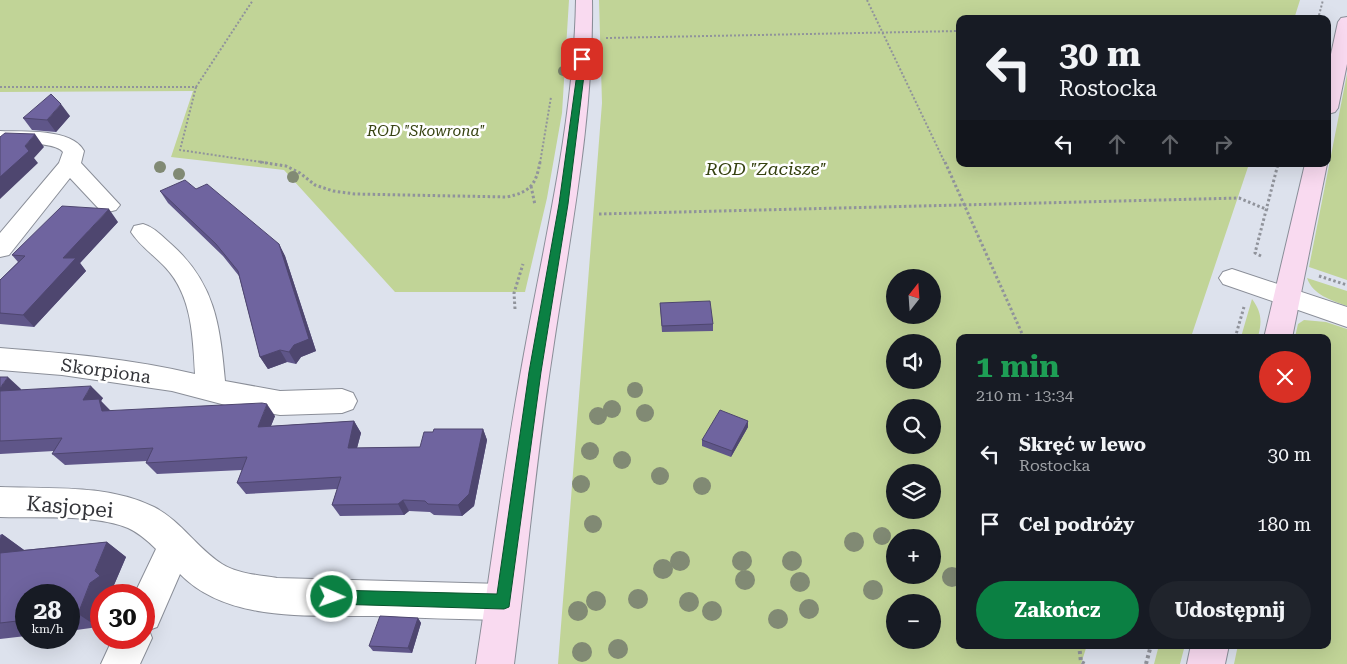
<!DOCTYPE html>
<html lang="pl">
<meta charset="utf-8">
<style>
body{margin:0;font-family:"Roboto Serif",serif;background:#20242c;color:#f1f3f6;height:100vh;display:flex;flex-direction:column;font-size:19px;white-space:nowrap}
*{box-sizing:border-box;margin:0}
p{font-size:16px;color:#9ea1a6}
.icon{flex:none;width:28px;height:28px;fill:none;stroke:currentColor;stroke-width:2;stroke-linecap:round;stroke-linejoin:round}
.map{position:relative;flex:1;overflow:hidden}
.sheet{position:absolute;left:956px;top:334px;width:375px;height:315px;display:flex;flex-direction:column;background:#171b24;border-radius:10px;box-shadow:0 5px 20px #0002}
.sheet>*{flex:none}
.guide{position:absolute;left:956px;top:15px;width:375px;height:152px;border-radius:10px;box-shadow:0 5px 20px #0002;background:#171b24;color:#f1f3f6;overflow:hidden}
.needle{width:32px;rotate:17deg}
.buttons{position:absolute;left:886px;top:269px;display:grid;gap:10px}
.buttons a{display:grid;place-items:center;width:55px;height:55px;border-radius:50%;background:#171b24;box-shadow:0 5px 20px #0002;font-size:25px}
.speed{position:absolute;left:15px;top:584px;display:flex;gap:10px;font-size:25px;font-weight:700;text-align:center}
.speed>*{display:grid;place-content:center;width:65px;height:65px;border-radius:50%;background:#171b24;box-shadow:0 5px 20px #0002;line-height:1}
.speed small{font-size:12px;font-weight:400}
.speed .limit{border:8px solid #d22;background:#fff;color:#111}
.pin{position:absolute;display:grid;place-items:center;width:42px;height:42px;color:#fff;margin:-21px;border-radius:10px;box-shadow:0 2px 8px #0006}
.me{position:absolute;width:55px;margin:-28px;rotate:92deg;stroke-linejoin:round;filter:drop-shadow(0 0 4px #0008)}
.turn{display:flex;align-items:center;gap:18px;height:105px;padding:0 20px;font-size:22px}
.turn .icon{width:65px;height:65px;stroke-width:2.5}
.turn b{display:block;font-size:35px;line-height:42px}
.lanes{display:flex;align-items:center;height:48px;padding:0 20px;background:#0003;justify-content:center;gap:25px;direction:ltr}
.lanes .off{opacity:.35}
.round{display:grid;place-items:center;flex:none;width:52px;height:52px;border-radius:26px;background:#20242c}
.overview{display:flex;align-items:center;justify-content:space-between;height:85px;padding:0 20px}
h1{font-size:30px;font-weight:700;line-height:38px;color:#1e9e55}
.action{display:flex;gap:10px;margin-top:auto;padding:10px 20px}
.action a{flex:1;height:58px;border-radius:30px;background:#0b8043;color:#fff;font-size:20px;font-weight:700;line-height:58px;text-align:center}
.action a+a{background:#20242c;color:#f1f3f6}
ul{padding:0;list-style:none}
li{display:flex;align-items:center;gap:15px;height:70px;padding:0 20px}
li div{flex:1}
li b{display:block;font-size:19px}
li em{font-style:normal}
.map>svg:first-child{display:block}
.green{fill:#c1d497;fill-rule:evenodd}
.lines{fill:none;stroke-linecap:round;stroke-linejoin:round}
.street-casing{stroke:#8a8e98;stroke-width:2}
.secondary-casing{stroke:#8a8e98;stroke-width:2}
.path-far2{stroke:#90939b;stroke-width:2;stroke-dasharray:2 2;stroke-linecap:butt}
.path-far1{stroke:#90939b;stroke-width:3;stroke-dasharray:2.5 2.5;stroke-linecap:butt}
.path{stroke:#90939b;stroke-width:4;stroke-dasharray:3 3;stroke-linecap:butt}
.street{fill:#fff;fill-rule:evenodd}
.secondary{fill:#f9daf0;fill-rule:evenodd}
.tree{fill:#818a74}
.wall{fill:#5f5689}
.shaded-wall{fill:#4e466f}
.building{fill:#6f649f;stroke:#4e466f}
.route{fill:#0b8043;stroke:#07532c}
.labels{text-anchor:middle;stroke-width:5;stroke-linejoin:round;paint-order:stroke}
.far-park-label{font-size:15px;font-style:italic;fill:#364211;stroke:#fff}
.park-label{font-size:18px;font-style:italic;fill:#364211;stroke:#fff}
.street-label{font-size:18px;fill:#333439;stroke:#fff}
.near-street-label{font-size:21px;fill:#333439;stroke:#fff}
</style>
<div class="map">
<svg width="1347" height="664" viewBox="0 0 1347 664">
<rect width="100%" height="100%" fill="#dde2ed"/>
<path class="green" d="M0 0H569L562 113 547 198 525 292H395L284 170 171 157 193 91 0 92Z
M599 0H1300L1294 19H960V164H1249L1191 337 960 338V645H1087L1081 664H558L602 103ZM895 278H932V315H895ZM895 342H932V380H895ZM895 408H932V445H895ZM895 472H932V510H895ZM895 538H932V575H895ZM895 602H932V640H895Z
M1347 74V280L1309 267Z
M1307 278 1347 291V306C1331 300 1313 295 1307 278Z
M1252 299C1262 313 1262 321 1258 337H1241Z
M1304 320 1326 322 1347 329V664H1234L1238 645H1328V338L1295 337 1298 324Z
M1159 645H1185L1180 664H1154Z"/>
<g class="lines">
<defs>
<path id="street" d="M0 131C23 132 72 128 84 151L81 163 120 205 116 210 108 212 100 210 70 178 9 255 0 257V233L59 163 63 152C55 141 14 144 0 143Z
M143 224C154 227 162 236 171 244 215 283 220 325 225 381L280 391 342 389 353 393 357 401 353 409 342 413 280 415 233 407 172 391 62 375 0 370V348C65 353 132 359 195 374 193 337 192 296 166 268 155 256 140 246 131 232L134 226Z
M1232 269 1347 307V327L1223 284 1219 278 1223 272Z
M0 487C51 489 107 484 154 507 181 521 197 548 222 564 238 574 259 575 277 578L503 584 516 589 521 602 516 615 503 620C460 619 416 618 373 616 311 615 228 623 180 574L157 627 149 630 152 638 140 664H101L113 638H144V595H134L156 549C148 541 139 533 128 528 95 514 37 518 0 517Z"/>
<path id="secondary" d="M576 0H592C594 119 569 239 552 356 536 458 527 562 514 664H476C492 561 505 457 524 354 545 238 574 119 576 0Z
M1347 17V64L1338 108 1335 112 1328 114V68L1338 22 1341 18Z
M1305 164H1327L1292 338H1264Z
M1191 645H1229L1225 664H1187Z"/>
</defs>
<use href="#street" class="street-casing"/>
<use href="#secondary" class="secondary-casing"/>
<path class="path-far2" d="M867 0 945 163
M1318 19 1323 0
M606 38 960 31
M0 87H196L253 0
M196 87 180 150 268 163
M540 163 551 97"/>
<path class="path-far1" d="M260 162 286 166 300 173 315 185 333 191 355 194 507 197C530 192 536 185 540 162
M945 162 1024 338
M531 186 535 205
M599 214 1239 198 1268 210
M1261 256 1255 253 1278 164
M1319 276 1347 285
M515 309 514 293 523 264
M1235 338 1244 307"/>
<path class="path" d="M1079 645 1081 662 1085 664
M1146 664 1151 645"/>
<use href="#street" class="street"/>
<use href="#secondary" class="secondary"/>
</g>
<g class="tree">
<circle cx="563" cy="71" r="5"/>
<circle cx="160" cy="167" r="6"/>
<circle cx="179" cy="174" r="6"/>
<circle cx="293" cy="177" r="6"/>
<circle cx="635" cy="390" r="8"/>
<circle cx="612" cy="409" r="9"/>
<circle cx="645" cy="413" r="9"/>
<circle cx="598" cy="416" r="9"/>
<circle cx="590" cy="451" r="9"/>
<circle cx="622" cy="460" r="9"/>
<circle cx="660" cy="476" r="9"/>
<circle cx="581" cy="484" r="9"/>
<circle cx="702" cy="486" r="9"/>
<circle cx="593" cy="524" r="9"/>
<circle cx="882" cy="536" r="9"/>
<circle cx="854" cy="542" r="10"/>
<circle cx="680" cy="561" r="10"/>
<circle cx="742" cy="561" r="10"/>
<circle cx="792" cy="561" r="10"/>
<circle cx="663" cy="569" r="10"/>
<circle cx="952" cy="577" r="10"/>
<circle cx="745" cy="580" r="10"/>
<circle cx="800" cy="582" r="10"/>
<circle cx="873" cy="590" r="10"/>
<circle cx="638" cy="599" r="10"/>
<circle cx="596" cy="601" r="10"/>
<circle cx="689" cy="602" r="10"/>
<circle cx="809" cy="609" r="10"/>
<circle cx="578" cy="611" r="10"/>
<circle cx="712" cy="611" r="10"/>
<circle cx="778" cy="619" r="10"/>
<circle cx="618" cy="649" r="10"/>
<circle cx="582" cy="652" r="10"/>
</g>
<path class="wall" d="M70 116 56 132 32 130 23 118Z
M196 189 279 244 285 256 316 351 301 357 296 364 287 362 268 369 260 357 239 276 223 256 168 203 160 191Z
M118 222 80 263 86 271 34 327 0 324V280L18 262 12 255Z
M660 303 713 324V331L662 332Z
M0 388 21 389V390L103 398 101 401 110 411 275 416 271 426 354 421 361 433 357 448 420 447 483 429 487 440 474 506 462 516 434 515 430 512 409 511 404 515 340 516 332 505 337 489 246 494 237 483 242 470 157 474 146 463 147 461 65 465 52 454 54 451 0 454Z
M748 421V427L731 457 702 446V440Z
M2 534 24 550H23L107 542 126 557 114 585 119 590 113 595H101L98 627 69 631V595H26V636L0 639V535Z
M418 618 421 623 412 653 373 651 369 646Z"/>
<path class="shaded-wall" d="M61 104 70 116 56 132 47 120Z
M35 134 44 147 34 158 38 163 0 199V177L25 146Z
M109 209 118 222 80 263 86 271 34 327 23 315 63 258Z
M279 244 285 256 316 351 301 357 296 364 289 352Z
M280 350 287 362 268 369 260 357Z
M8 377 21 389 12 403 0 392V388Z
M91 386 103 398 101 401 111 411 113 423 83 400Z
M267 404 275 416 266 438 258 427Z
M354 421 361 433 354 459 348 448Z
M748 421V427L731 457 732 451Z
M483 429 487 440 474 506 462 516 458 505Z
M403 500 409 511 404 515 398 504Z
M2 534 24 550 14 568 0 559V539Z
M107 542 126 557 114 585 119 590 113 595H101V619L98 627 78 614Z
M418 618 421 623 412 653 408 648Z"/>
<path class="building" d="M51 94 61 104 47 120 23 118Z
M5 133 35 134 25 146 29 151 0 177V137Z
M185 180 196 189 207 184 279 244 309 339 294 345 289 352 280 350 260 357 238 271 216 244 160 191Z
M62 206 109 209 63 258H76L23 315 0 313V280L25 256 12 255Z
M710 301 713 324 662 326 660 303Z
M0 377H8L0 388Z
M91 386 83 400 99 399 102 411 262 403 267 404 258 427 354 421 348 448 420 447 424 432H433L434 429H483L469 494 458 505 428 504 425 501 403 500 398 504 332 505 341 477 237 483 247 457 146 463 153 448 52 454 62 438 0 441V391Z
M720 410 748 421 732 451 702 440Z
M107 542 95 571 100 576 90 583 78 614 69 615V595H26V620L0 623V553Z
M380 616 418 618 408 648 369 646Z"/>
<path class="route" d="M582 57 586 59 568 204 541 372 509 607 504 609 332 604 327 602 325 597 327 592 332 590 497 594 529 372 559 204 579 59Z"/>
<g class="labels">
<g class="far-park-label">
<text x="426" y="136">ROD "Skowrona"</text>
</g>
<g class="park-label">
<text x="766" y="175">ROD "Zacisze"</text>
</g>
<g class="street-label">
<text transform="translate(106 371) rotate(8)" y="6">Skorpiona</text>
</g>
<g class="near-street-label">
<text transform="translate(70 507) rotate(5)" y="7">Kasjopei</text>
</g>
</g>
</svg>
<div class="buttons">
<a><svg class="needle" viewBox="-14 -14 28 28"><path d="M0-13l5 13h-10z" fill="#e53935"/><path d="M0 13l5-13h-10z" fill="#9ea1a6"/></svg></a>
<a><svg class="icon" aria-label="sound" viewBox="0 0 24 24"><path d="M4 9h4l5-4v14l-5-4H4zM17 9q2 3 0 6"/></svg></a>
<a><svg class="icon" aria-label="search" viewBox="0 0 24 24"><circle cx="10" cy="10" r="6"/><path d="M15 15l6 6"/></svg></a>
<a><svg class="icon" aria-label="layers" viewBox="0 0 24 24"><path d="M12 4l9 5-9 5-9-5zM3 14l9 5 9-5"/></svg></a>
<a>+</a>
<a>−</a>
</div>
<div class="speed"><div>28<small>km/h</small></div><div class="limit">30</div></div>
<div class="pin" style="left:582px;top:59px;background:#d93025"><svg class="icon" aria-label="arrive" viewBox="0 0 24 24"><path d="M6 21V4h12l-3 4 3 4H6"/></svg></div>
<svg class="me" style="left:332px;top:597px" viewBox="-20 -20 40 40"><circle r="17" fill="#0b8043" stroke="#fff" stroke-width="3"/><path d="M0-11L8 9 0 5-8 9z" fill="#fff"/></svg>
<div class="guide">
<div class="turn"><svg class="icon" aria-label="left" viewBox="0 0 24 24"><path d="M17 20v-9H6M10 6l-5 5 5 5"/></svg><div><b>30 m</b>Rostocka</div></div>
<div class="lanes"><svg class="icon" aria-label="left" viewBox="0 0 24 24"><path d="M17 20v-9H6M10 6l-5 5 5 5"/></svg><svg class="icon off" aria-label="ahead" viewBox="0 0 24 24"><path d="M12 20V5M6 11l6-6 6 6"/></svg><svg class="icon off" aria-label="ahead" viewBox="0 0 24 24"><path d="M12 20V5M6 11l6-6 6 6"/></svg><svg class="icon off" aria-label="right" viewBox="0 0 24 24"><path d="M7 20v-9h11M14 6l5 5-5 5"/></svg></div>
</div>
<section class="sheet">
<div class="overview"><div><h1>1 min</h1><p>210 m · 13:34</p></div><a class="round" style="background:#d93025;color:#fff"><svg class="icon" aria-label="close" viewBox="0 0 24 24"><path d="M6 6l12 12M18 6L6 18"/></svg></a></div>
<ul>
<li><svg class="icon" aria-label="left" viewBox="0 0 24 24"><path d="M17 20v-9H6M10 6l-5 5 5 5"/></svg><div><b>Skręć w lewo</b><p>Rostocka</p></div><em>30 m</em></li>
<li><svg class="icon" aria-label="arrive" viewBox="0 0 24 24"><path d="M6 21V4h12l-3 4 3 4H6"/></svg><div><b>Cel podróży</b></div><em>180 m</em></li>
</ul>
<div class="action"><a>Zakończ</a><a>Udostępnij</a></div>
</section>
</div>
